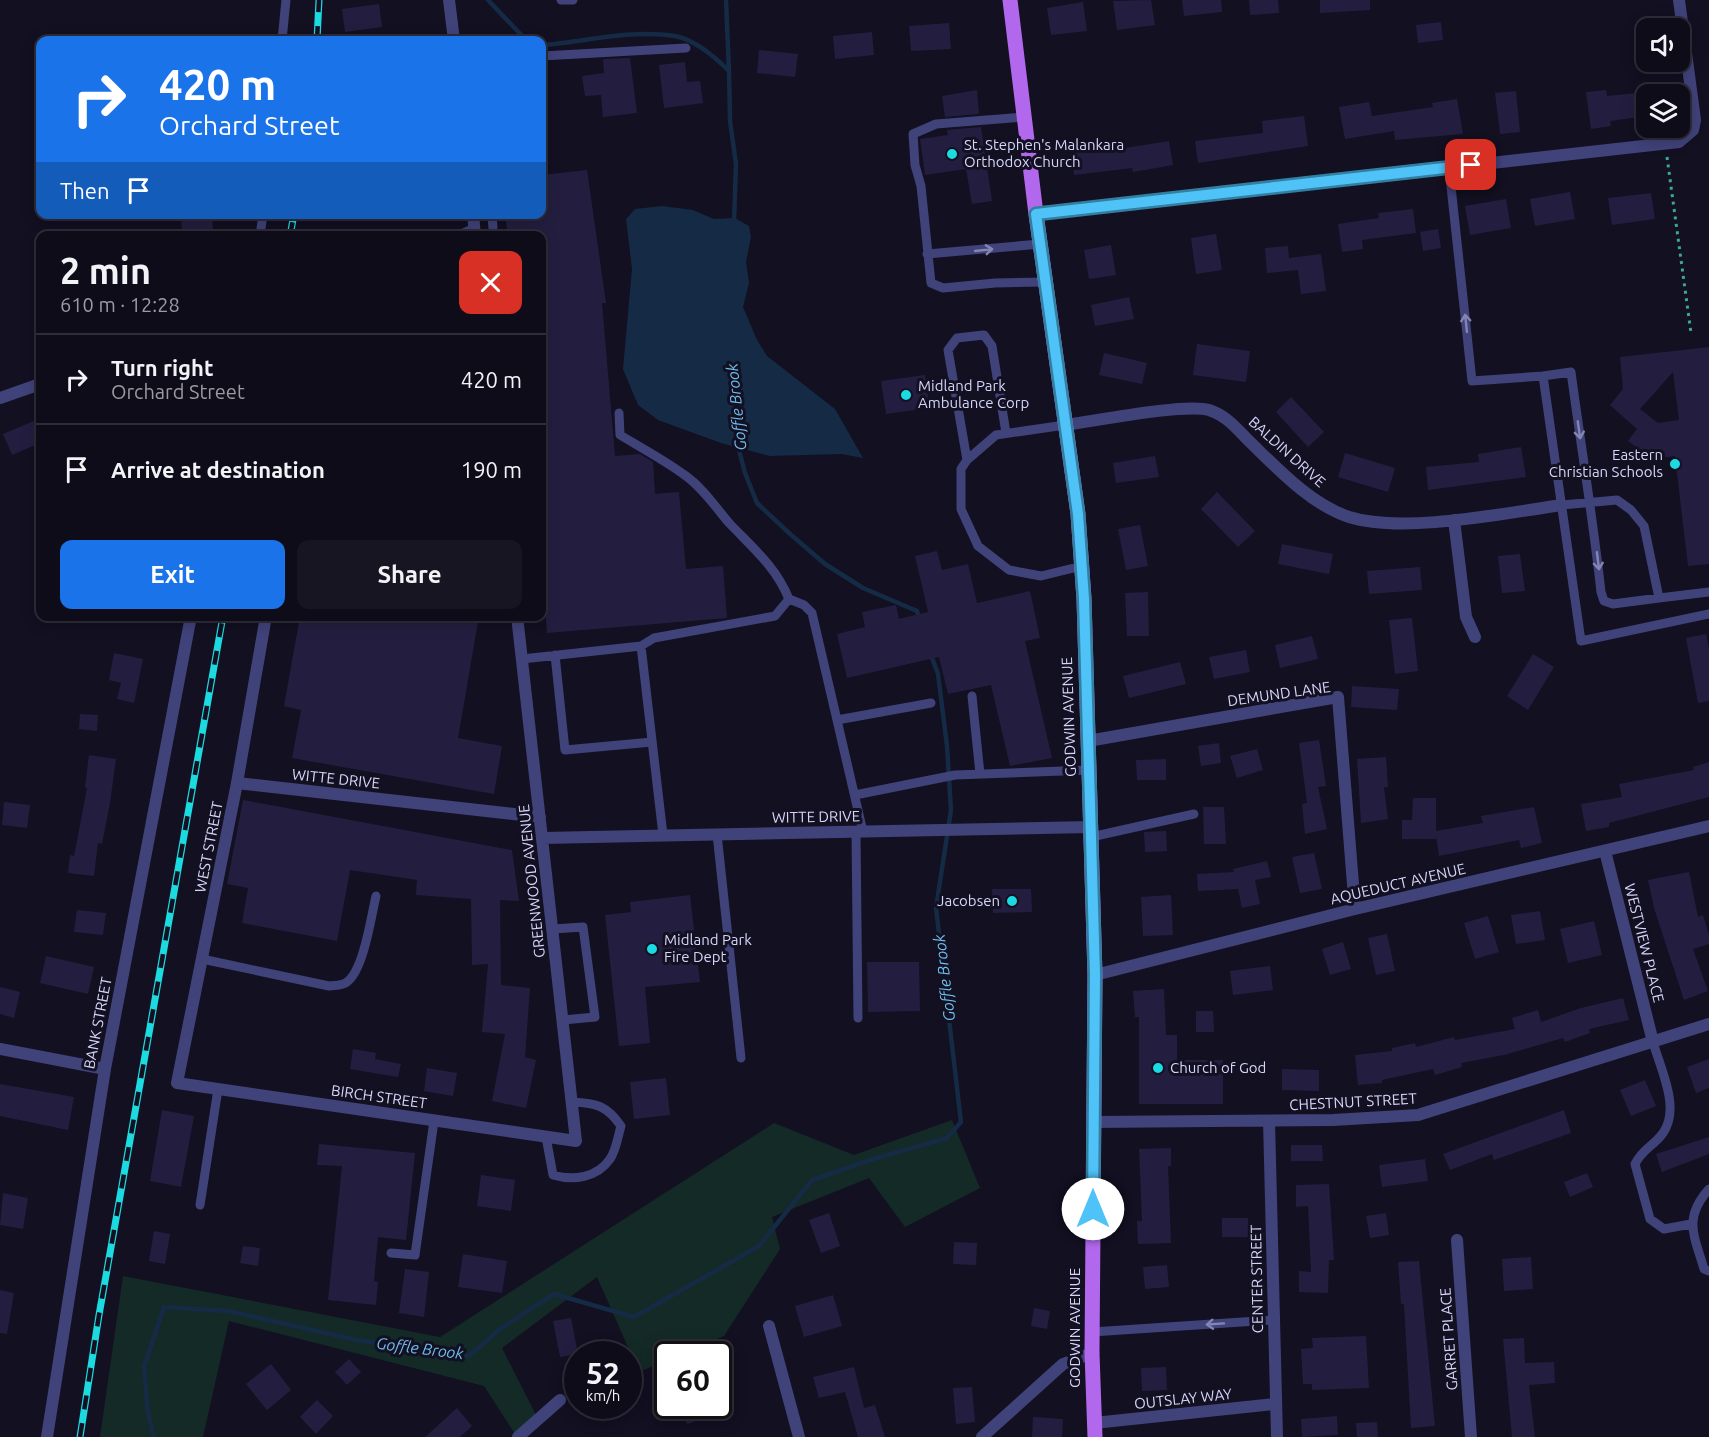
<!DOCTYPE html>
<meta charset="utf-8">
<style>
body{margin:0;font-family:Ubuntu,sans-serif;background:#171522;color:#f1f3f6;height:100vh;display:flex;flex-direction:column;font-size:22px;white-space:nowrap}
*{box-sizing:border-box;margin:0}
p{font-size:20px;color:#9b9ba2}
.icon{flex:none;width:33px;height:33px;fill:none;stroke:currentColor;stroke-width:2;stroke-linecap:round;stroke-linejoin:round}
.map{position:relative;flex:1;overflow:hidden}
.drawer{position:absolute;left:36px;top:231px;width:510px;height:390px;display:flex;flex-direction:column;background:#0e0c19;border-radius:12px;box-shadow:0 3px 15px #0003,0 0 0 2px #2e2c38}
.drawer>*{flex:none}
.hud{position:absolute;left:36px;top:36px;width:510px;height:183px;border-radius:12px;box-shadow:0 3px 15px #0003,0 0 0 2px #2e2c38;background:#1a73e8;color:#fff;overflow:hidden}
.controls{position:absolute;left:1636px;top:18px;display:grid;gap:12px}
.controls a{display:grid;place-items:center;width:54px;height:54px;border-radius:12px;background:#0e0c19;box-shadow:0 3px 15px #0003,0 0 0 2px #2e2c38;font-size:30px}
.speed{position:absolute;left:564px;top:1341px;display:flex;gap:12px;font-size:30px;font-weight:700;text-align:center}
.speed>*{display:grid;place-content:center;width:78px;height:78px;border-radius:50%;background:#0e0c19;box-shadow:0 3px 15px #0003,0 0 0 2px #2e2c38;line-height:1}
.speed small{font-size:15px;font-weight:400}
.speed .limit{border:3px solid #111;border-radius:9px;background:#fff;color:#111}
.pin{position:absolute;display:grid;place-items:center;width:51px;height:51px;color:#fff;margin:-26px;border-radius:12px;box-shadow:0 3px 9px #0006}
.me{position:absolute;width:66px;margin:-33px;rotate:0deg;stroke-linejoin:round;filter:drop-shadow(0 0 4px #0008)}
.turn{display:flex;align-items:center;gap:21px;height:126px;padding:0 24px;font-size:27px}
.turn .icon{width:78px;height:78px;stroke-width:2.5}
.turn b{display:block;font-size:42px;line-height:51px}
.then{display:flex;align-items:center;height:57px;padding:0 24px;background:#0003;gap:12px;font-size:22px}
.round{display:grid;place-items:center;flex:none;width:63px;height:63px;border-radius:12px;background:#171522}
.overview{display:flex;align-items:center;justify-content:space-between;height:102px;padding:0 24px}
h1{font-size:36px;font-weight:600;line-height:45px}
.button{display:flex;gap:12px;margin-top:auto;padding:12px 24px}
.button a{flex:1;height:69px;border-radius:12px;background:#1a73e8;color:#fff;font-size:24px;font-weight:600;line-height:69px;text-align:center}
.button a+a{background:#171522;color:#f1f3f6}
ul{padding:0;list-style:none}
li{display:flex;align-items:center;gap:18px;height:90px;padding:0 24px;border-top:2px solid #2e2c38}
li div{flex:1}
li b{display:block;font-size:22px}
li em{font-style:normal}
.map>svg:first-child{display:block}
.green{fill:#142a27}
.water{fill:#152b45}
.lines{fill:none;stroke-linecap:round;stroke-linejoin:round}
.stream{stroke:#152b45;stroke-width:4.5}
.building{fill:#231e3f;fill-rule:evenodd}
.path{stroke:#3ca698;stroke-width:3;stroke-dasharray:3 4.5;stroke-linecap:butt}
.lane{stroke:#40427a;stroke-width:9}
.street{stroke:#40427a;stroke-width:12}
.primary{stroke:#b268ed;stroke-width:15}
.rail-casing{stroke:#1bdae0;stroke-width:7}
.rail{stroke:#121021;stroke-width:4.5;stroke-dasharray:14;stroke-linecap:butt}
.oneway{stroke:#8484b4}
.route-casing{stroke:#337fa1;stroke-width:15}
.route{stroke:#4fc3f7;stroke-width:10}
.poi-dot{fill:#1bdae0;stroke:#121021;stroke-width:2}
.labels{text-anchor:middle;stroke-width:6;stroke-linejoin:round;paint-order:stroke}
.poi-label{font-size:15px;fill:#d6d5fa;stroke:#121021;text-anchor:start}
.street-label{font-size:15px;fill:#d6d5fa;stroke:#121021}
.water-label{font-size:16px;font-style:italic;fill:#6fbcee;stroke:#121021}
</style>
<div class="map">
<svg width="1709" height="1437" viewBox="0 0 1709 1437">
<rect width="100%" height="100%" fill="#121021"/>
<path class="green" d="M952 1120 980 1188 905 1227 869 1178 772 1217 780 1249 724 1336 680 1354H668L667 1360 639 1372 597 1277 502 1348 537 1417 515 1434 484 1386 229 1321 203 1437H100L123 1276 440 1337 774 1123 854 1155Z"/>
<path class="water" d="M662 206 693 210 714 219 735 218 749 226 751 237 746 262 749 283 743 307 757 340 767 356 835 409 863 458 842 454 770 456 721 443 658 420 638 405 623 369 632 269 626 219 635 209Z"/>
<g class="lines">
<path class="stream" d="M488 0 526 40
M726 0 729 71
M542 45C585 42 631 29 675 36 695 40 715 57 729 71L730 121 736 164 734 222
M737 442 745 473 757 503 789 533 825 564 863 588 917 611 919 619
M154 1437 148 1413 144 1367 164 1307 228 1311 357 1340 469 1356 500 1329 554 1294 634 1317 759 1246 812 1180 870 1160 947 1138 961 1122 936 908 951 810 947 746 938 674 931 655"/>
</g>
<path class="building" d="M1151 0 1155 25 1117 30 1113 1Z
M1182 0H1221L1222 12 1184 16Z
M1249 0H1278L1279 13 1250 15Z
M1320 0H1370V10L1320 13Z
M1083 2 1087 31 1051 35 1047 8Z
M379 4 382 27 345 32 342 9Z
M1441 22 1443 40 1418 43 1416 25Z
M949 23 951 49 911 51 909 26Z
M872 32 874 55 835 59 833 36Z
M759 50 798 54 795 77 757 73Z
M630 58 637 113 603 117 601 95 585 96 582 76 604 73 603 59Z
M685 62 687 82 700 81 703 103 664 108 659 65Z
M977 90 979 114 945 117 942 96Z
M1606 90 1607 96 1647 92V116L1610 121 1611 126 1591 129 1586 92Z
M1516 91 1520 132 1500 134 1495 93Z
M1457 99 1463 134 1395 140 1394 131 1345 139 1339 107 1369 102 1372 116 1433 107 1432 103Z
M1304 116 1308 146 1198 163 1195 141 1263 133 1262 121Z
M981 127 992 201 972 204 966 169 925 175 920 139 948 135 947 130Z
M1169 141 1173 165 1133 172 1132 168 1074 175 1071 151 1106 146 1107 151Z
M587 170 606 303H602L615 456 640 454 653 462 655 494 679 492 686 569 723 566 727 618 547 633 542 568V232L508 236 505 214H542V175Z
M1570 192 1575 219 1535 226 1530 199Z
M1651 193 1655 219 1612 225 1608 198Z
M1506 199 1511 228 1470 235 1465 206Z
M1413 209 1416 233 1362 240 1363 249 1342 252 1338 224 1379 218 1378 213Z
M181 214H212L213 231 182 233Z
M1438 229 1441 248 1423 251 1420 232Z
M1216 234 1222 270 1196 274 1191 238Z
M1111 245 1116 275 1089 279 1084 250Z
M1288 246 1289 258 1321 254 1326 291 1301 294 1298 270 1267 273 1265 248Z
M1129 297 1134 319 1095 326 1091 305Z
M1197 344 1250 351 1246 382 1193 375Z
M1709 347V564L1688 566 1675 456 1653 459 1628 441 1637 429 1610 405 1623 389 1620 357ZM1673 372 1679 420 1658 423 1640 409Z
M1104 353 1147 363 1142 384 1099 375Z
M925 375 930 408 886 414 881 381Z
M1291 397 1324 432 1308 447 1276 412Z
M34 421 40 443 12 455 3 434Z
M1521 447 1526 477 1428 490 1426 467 1479 462 1478 454Z
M1345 453 1395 468 1388 492 1338 477Z
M1155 456 1159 477 1116 483 1113 463Z
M1217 492 1255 531 1238 547 1201 509Z
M1140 525 1148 566 1126 570 1118 529Z
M1282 544 1333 554 1329 574 1278 564Z
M937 551 942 570 968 564 977 603 1030 591 1040 638 1025 641 1052 758 1010 766 991 685 948 694 939 657 847 678 837 634 865 627 862 612 896 605 899 619 928 612 915 556Z
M1520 554 1525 591 1502 593 1498 556Z
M1420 567 1422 590 1369 594 1367 571Z
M1148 592 1149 636H1127L1125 593Z
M300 616H479L458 738 502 746 494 794 292 758 301 710 284 706Z
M1412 618 1418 671 1395 674 1389 620Z
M1706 634 1709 649V701L1698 703 1686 638Z
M1312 636 1318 659 1280 668 1275 645Z
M1246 650 1250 672 1214 679 1209 657Z
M114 653 143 659 134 703 117 699 121 683 109 680Z
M1533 654 1554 667 1528 710 1507 696Z
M1180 662 1186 684 1129 698 1123 676Z
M1352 686 1399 689 1397 710 1351 707Z
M80 714 98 715 97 731 79 729Z
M1319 740 1326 786 1318 787 1327 829 1305 834 1302 804 1307 803 1299 743Z
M1219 743 1221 763 1201 766 1198 746Z
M1257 749 1263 770 1237 778 1230 756Z
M89 755 116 759 110 803 102 844 98 843 94 876 68 873 70 855 74 856 87 788 85 787Z
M1386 757 1388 787H1384L1388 819 1361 823 1357 759Z
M1166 759V780H1137L1136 760Z
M1709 762V797L1609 823V827L1586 831 1581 804 1622 797 1619 784 1694 770 1693 767Z
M1413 798H1436V831L1483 823 1481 816 1534 807 1542 843 1521 848 1519 840 1439 856 1436 836V839H1402V820H1412Z
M243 800 512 850 519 901 500 900 501 985 530 988 525 1057 536 1060 526 1108 492 1101 505 1034 482 1032 488 964 472 965 471 899 416 895 417 880 350 870 337 941 242 923 248 888 227 884Z
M4 802 30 805 27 828 2 825Z
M1203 807H1224L1226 844H1204Z
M1166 831 1167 851 1145 852 1144 832Z
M1314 853 1322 889 1300 893 1292 857Z
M1267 861 1271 877 1255 880 1260 904 1242 908 1238 889 1198 891 1197 874 1234 872 1233 869Z
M1689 872 1698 917 1703 915 1709 935V944L1693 949 1708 991 1684 1000 1654 908 1648 880Z
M992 889H1031L1032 912 993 913Z
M690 895 700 982 645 987 650 1043 619 1046 605 915 631 912 630 902Z
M1171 895 1173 935 1143 936 1141 897Z
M77 910 106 913 103 935 74 932Z
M1540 911 1545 940 1516 944 1511 915Z
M1488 916 1499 952 1475 959 1464 923Z
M1594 921 1602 955 1568 963 1560 929Z
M1387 934 1395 971 1376 975 1368 938Z
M1343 942 1351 969 1330 975 1322 949Z
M46 956 94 967 88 994 40 983Z
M867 962H919L920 1011 868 1012Z
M1270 966 1273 990 1233 995 1230 971Z
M0 987 20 992 14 1018 0 1014Z
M1164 989 1166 1035H1177V1060H1223V1104H1139V1017H1135L1133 991Z
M1623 998 1629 1020 1589 1029 1590 1033 1565 1042 1563 1038 1504 1055 1461 1063 1462 1067 1435 1075 1433 1069 1382 1080V1083L1358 1085 1355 1055 1392 1051V1048L1415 1043 1416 1047 1454 1037 1455 1040 1515 1029 1512 1018 1538 1010 1541 1022 1581 1008Z
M1196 1011H1213L1214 1032H1196Z
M353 1049 376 1053 375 1059 401 1064 398 1077 350 1069Z
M1709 1059V1088L1696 1093 1687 1067Z
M427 1068 457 1073 453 1096 424 1091Z
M1282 1069 1319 1070V1091L1282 1090Z
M666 1078 670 1115 634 1119 630 1082Z
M1645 1080 1656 1106 1631 1116 1620 1090Z
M0 1084 74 1097 68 1130 0 1116Z
M162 1110 194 1116 181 1187 150 1181Z
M1564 1110 1571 1133 1494 1160 1492 1154 1450 1170 1443 1154Z
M1709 1137V1154L1662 1172 1656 1154Z
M319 1144 415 1153 406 1240 378 1237 374 1281 378 1282 376 1305 328 1300 342 1166 317 1165Z
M1291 1145H1322L1323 1161H1291Z
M1171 1148V1166H1168L1171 1243 1138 1244 1137 1221H1142L1139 1149Z
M1425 1159 1428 1181 1382 1187 1379 1165Z
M1587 1173 1593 1187 1570 1197 1564 1182Z
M481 1175 515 1180 511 1211 477 1206Z
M1329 1184 1334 1260H1329L1328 1293 1299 1292V1271L1311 1272 1308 1206 1296 1207V1185Z
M3 1193 28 1198 23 1229 0 1225Z
M829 1213 840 1246 821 1253 809 1220Z
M1386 1213 1389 1235 1370 1238 1366 1216Z
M1222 1218H1248V1237H1222Z
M154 1231 170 1234 165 1264 149 1261Z
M954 1242 977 1243 976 1265 953 1264Z
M243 1246 260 1248 258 1266 240 1263Z
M463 1254 507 1261 502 1293 458 1287Z
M1531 1257 1533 1289 1504 1291 1502 1259Z
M1419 1261 1435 1426 1411 1428 1404 1304H1401L1398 1262Z
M1167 1265 1169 1287 1145 1289 1143 1267Z
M405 1269 429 1272 424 1317 399 1313Z
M0 1290 14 1293 7 1334 0 1333Z
M833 1295 842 1326 804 1337 795 1306Z
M1034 1308 1050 1311 1047 1329 1031 1326Z
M571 1318 578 1354 560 1357 553 1321Z
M1366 1336 1369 1388 1312 1390V1384H1303L1301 1349 1313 1348 1312 1338Z
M1524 1338 1525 1363 1554 1362 1555 1383 1529 1385 1535 1437H1512L1503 1339Z
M349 1359 361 1372 347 1385 335 1372Z
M271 1364 291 1390 267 1410 246 1384Z
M854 1367 864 1408 875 1405 885 1437H858L845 1392 819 1398 813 1377Z
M1166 1367 1167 1390 1142 1391 1141 1368Z
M972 1387 975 1422 956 1424 953 1388Z
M317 1400 333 1416 316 1434 300 1417Z
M681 1406H704L708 1417 687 1424Z
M457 1408 472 1426 460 1437H425Z
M1337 1416 1338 1435 1302 1437 1301 1419Z
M1033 1417 1063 1419 1062 1437H1032Z
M1377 1422 1378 1437H1357L1356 1423Z"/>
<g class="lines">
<path class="path" d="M1667 157 1691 333"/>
<path class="lane" d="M561 0H573
M282 40 286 0
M542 56 686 48
M1024 117 936 124 913 134 915 165 921 186 931 283 943 288 995 283 1045 282
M1449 168 1472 381 1543 376 1581 641 1709 614
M492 214 493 229
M260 236 263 214
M927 254 1040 244
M1543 376 1571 372C1581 446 1593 519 1601 592L1604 601 1613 604 1659 598 1644 526 1631 510 1617 500 1562 505
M1065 425 996 435 967 460 961 469V509L978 546 1009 570 1041 576 1082 566
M967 460 948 350 957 338 984 335 992 346 1006 433
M1659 598 1709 592
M789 599 804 605 812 613 837 720
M641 646 663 835
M555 655 565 750 652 742
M522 659 641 646 654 638 775 616 789 599C776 567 753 548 730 524 716 508 704 489 686 476 666 461 642 448 620 435L619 413
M972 696 980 774
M855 795 955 775 1089 770
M856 832 858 1018
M863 832 837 720 931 703
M717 834 741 1058
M1091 837 1194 814
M553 929 583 927 595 1017 563 1020
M202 959 329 986C335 985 342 986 347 982 364 969 371 917 376 896
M1653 1042C1660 1068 1681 1108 1663 1133 1654 1146 1643 1148 1635 1164L1650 1219 1664 1229 1691 1224
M546 1137 553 1175C573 1181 597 1178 610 1159 616 1151 618 1136 621 1126 607 1106 597 1103 572 1102
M1709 1189C1683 1218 1694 1235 1704 1269L1709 1271
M200 1205 218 1089
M391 1253 415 1255 434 1121
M1092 1332 1273 1320"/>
<path class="street" d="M449 0 454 40
M473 214 475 236
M1036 214 1679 142 1693 130 1695 120 1679 0
M460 236 474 230
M0 398 40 384
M1065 425C1095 421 1185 403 1209 410 1227 416 1236 428 1248 440 1277 468 1310 504 1349 517 1403 534 1505 513 1562 505
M1454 520 1466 617 1475 637
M266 616 237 783 177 1083 576 1141 517 616
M1088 741 1338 697 1355 909
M237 783 540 817
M542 838 1091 827
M1605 851 1653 1042
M1095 975 1355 909 1709 826
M0 1049 105 1069
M1269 1121 1277 1437
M1094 1122 1333 1120 1418 1115 1709 1024
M1457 1240 1471 1437
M769 1326 799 1437
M1094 1423 1275 1404
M47 1437 105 1069 191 616
M518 1437 560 1400
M982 1437 1063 1364 1092 1353"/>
<path class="primary" d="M1010 0 1036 214 1078 514 1084 599 1095 975 1092 1353 1095 1437"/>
<defs>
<path id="rail" d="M317 40 319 0
M290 236 294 214
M80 1437 99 1315 223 616"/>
</defs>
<use href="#rail" class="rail-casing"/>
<use href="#rail" class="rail"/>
</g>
<defs><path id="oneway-shaft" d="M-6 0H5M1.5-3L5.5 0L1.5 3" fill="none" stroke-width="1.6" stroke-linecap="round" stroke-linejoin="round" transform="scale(1.5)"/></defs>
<g class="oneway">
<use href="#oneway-shaft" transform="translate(984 250) rotate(-6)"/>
<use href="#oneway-shaft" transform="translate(1466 323) rotate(-96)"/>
<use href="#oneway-shaft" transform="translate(1579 430) rotate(82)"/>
<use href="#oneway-shaft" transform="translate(1598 561) rotate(83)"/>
<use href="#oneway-shaft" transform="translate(1215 1324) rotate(176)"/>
</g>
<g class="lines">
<defs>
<path id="route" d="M1093 1209 1095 975 1084 599 1078 514 1036 214 1471 165"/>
</defs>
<use href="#route" class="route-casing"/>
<use href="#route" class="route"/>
</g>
<g class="poi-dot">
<circle cx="952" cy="154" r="6"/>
<circle cx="906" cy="395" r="6"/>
<circle cx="1675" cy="464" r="6"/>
<circle cx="1012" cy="901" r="6"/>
<circle cx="652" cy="949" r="6"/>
<circle cx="1158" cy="1068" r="6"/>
</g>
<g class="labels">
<g class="poi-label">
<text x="964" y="150">St. Stephen's Malankara<tspan x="964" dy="17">Orthodox Church</tspan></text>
<text x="918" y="391">Midland Park<tspan x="918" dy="17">Ambulance Corp</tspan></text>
<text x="1663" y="460" text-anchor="end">Eastern<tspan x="1663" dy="17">Christian Schools</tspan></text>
<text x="1000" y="906" text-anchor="end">Jacobsen</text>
<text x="664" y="945">Midland Park<tspan x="664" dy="17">Fire Dept</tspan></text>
<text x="1170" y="1073">Church of God</text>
</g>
<g class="street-label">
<text transform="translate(1287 452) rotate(42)" y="5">BALDIN DRIVE</text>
<text transform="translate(1279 694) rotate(-8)" y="5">DEMUND LANE</text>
<text transform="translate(1069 717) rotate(-92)" y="5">GODWIN AVENUE</text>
<text transform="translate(336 779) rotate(6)" y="5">WITTE DRIVE</text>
<text transform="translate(816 817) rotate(-1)" y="5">WITTE DRIVE</text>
<text transform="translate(209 847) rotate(-79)" y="5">WEST STREET</text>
<text transform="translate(532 881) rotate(-96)" y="5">GREENWOOD AVENUE</text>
<text transform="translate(1398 884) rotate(-13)" y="5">AQUEDUCT AVENUE</text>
<text transform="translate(1644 943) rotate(76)" y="5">WESTVIEW PLACE</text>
<text transform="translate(98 1023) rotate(-79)" y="5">BANK STREET</text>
<text transform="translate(379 1097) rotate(8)" y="5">BIRCH STREET</text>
<text transform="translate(1353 1102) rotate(-3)" y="5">CHESTNUT STREET</text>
<text transform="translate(1257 1279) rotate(-91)" y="5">CENTER STREET</text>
<text transform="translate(1075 1328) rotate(-90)" y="5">GODWIN AVENUE</text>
<text transform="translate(1449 1339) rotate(-94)" y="5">GARRET PLACE</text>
<text transform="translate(1183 1399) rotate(-6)" y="5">OUTSLAY WAY</text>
</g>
<g class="water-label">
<text transform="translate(736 407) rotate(-96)" y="6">Goffle Brook</text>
<text transform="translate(944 978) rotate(-97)" y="6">Goffle Brook</text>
<text transform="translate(420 1348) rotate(7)" y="6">Goffle Brook</text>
</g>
</g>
</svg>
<div class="controls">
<a><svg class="icon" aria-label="sound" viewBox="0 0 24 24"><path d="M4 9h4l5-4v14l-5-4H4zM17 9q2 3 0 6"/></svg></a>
<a><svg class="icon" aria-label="layers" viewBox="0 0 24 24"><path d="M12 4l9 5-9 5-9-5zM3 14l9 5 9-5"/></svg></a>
</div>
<div class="speed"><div>52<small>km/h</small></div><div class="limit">60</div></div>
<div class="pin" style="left:1471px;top:165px;background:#d93025"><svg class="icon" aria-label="arrive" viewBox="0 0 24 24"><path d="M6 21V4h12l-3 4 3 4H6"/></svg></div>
<svg class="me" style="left:1093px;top:1209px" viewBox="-20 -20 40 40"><circle r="19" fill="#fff"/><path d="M0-13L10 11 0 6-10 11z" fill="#4fc3f7"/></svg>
<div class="hud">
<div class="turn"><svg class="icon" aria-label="right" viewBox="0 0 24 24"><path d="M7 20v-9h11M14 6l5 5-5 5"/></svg><div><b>420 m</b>Orchard Street</div></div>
<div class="then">Then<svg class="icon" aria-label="arrive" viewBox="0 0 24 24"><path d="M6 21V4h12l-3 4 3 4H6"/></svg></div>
</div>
<section class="drawer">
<div class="overview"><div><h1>2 min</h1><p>610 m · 12:28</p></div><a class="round" style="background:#d93025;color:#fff"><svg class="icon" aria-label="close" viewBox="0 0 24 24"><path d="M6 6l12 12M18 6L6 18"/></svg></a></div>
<ul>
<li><svg class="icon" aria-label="right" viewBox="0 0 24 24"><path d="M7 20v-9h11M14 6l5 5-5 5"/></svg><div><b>Turn right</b><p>Orchard Street</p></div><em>420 m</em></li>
<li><svg class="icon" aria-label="arrive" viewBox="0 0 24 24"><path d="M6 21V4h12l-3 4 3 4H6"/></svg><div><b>Arrive at destination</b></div><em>190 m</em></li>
</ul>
<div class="button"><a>Exit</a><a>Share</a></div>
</section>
</div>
